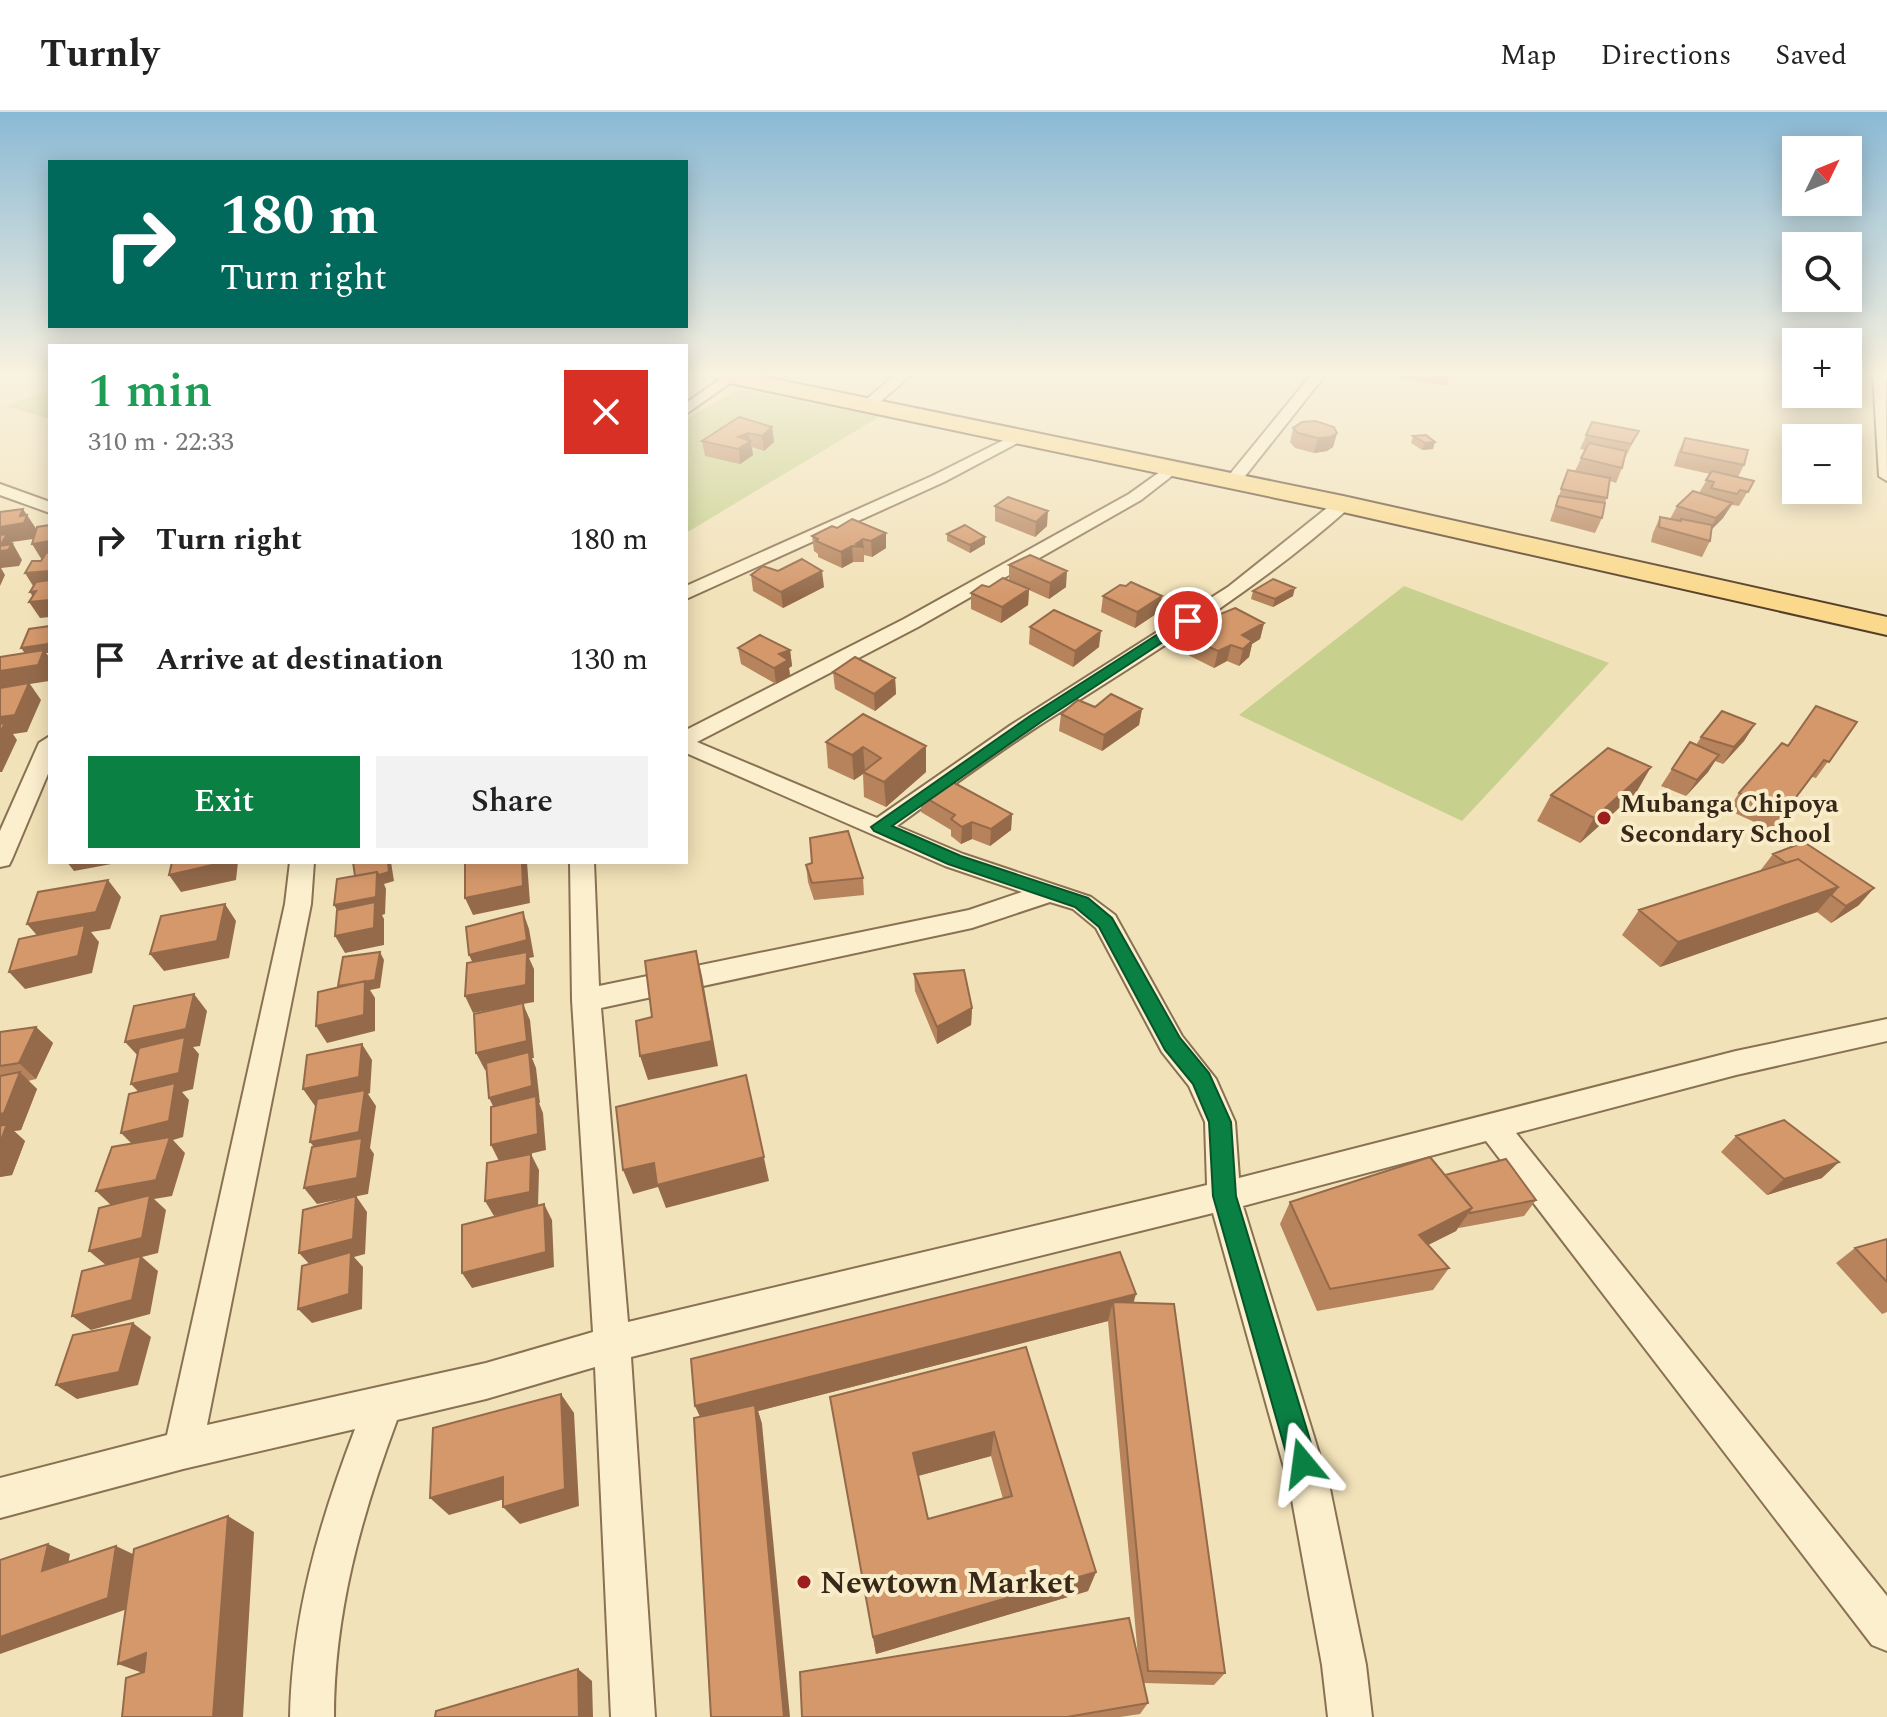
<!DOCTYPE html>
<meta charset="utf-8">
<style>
body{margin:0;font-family:Spectral,serif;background:#f2f2f2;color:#222;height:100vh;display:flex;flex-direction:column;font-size:30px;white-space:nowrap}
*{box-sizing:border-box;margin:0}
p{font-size:26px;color:#767676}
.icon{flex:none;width:44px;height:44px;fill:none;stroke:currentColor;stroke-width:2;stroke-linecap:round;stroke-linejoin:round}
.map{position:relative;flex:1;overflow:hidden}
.panel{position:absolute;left:48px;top:232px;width:640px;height:520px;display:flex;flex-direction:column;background:#fff;border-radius:0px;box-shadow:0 4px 20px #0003}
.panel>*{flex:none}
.banner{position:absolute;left:48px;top:48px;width:640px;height:168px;border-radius:0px;box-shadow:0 4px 20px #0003;background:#00695c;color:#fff;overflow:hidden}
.needle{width:52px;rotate:47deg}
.controls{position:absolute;left:1782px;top:24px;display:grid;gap:16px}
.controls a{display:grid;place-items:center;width:80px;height:80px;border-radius:0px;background:#fff;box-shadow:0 4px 20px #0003;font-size:40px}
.pin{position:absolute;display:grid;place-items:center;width:68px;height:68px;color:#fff;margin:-34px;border:4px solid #fff;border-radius:50%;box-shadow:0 2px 8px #0007}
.me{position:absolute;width:88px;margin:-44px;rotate:344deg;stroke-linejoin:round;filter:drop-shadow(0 0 6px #0008)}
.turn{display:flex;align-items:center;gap:28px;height:168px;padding:0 40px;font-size:36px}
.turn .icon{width:104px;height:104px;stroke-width:2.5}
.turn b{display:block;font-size:56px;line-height:68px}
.round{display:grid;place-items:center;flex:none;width:84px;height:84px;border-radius:0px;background:#f2f2f2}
.headline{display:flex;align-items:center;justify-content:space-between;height:136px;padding:0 40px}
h1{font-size:48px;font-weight:600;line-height:60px;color:#1e9e55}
.action{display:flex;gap:16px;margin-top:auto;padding:16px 40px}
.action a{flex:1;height:92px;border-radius:0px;background:#0b8043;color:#fff;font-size:32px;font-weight:600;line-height:92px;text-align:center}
.action a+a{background:#f2f2f2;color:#222}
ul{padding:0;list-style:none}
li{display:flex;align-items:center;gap:24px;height:120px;padding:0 40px}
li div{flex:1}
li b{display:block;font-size:30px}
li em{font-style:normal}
header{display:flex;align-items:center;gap:48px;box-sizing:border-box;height:112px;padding:0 40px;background:#fff;border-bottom:2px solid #e0e0e0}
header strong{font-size:38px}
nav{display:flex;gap:44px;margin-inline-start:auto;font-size:28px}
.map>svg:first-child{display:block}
.green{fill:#c7d08d}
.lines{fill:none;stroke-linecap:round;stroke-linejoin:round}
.street-casing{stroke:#897152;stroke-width:4}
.primary-casing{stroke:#563e28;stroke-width:4}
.street{fill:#fcefcd;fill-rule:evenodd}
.primary{fill:#fad98c;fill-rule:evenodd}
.wall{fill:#b6835c;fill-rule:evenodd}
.shaded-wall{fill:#946a4b}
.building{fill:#d4986b;stroke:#946a4b;stroke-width:2;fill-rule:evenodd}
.route{fill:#0b8043;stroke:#07532c;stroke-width:2}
.poi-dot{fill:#9e1e1d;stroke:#f8ecc9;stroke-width:3}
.labels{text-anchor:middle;stroke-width:8;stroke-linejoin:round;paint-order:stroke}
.poi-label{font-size:26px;font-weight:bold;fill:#372819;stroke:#f8ecc9;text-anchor:start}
.near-poi-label{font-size:32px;font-weight:bold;fill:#372819;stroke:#f8ecc9;text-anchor:start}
</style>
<header>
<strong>Turnly</strong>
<nav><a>Map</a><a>Directions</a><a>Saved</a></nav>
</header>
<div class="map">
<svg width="1887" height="1605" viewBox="0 0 1887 1605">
<rect width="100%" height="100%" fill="#f2e2b9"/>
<path class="green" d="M739 277 879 305 686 421V307Z
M50 278V307L5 294Z
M1404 474 1609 551 1462 709 1239 603Z"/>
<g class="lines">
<defs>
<path id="street" d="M728 262 740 264 686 302V291Z
M897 262H912L873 296H863V290Z
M1312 262H1326L1238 373H1226V367Z
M1873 262H1886L1887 369 1879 364Z
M1018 321 1023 322V328L944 370 686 487V474L932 364Z
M1171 352 1177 354V360L1141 388 918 515 697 630 877 706 1011 613 1228 475 1337 388H1349L1351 392 1349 396C1256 479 1151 542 1046 609 995 642 946 678 897 714L963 742 1091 785 1115 803 1182 924 1216 967 1235 1010 1239 1066 1736 939 1887 907V929L1736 963 1516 1021 1887 1484V1539L1872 1533 1486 1029 1243 1094 1330 1377 1366 1553 1372 1605H1328L1322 1553 1290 1377 1213 1101 631 1245 655 1605H611L595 1255 486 1287 397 1308C361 1405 334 1501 334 1605H290C292 1504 319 1411 355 1317L183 1357 0 1406V1366L167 1323 285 792 290 750H314L311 792 207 1313 486 1251 593 1220 572 888 570 750H594L599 874 969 798 1022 780 945 754 686 641V618L904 507 1129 382ZM1050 790 1073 797 1096 816 1162 940 1189 974 1205 1010 1207 1073 628 1210 601 896 972 816Z
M0 372 50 390V401L0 383Z
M50 624V657L12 747 9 753 0 755V719L39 631Z"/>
<path id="primary" d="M709 262H750L1343 384 1887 505V523L1343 400 720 269Z"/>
</defs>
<use href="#street" class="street-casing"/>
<use href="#primary" class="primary-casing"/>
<use href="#street" class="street"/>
<use href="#primary" class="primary"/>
</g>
<path class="wall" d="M1399 262H1451L1447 274 1398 266Z
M1592 310 1639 319 1625 346 1622 356 1616 371 1610 369 1602 406 1595 421 1550 409 1568 358 1575 359 1585 338 1580 337Z
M772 315 774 330 764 339 752 335 753 343 740 352 705 344 702 329Z
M1293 316 1337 321 1333 335 1327 339 1314 341 1295 336 1290 330Z
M1413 324 1433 337 1422 338 1411 331Z
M1685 326 1744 353 1738 365 1754 369 1739 394 1732 393 1723 406 1711 418 1710 429 1702 445 1651 430 1653 421 1660 405 1670 407 1677 394 1699 381 1710 362 1674 354 1678 341Z
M1796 343V374L1786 372 1791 364 1784 362Z
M995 394 1047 414 1035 425 995 409Z
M852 407 886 436 872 445 864 443V450H853L842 456 818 445V442L814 439 812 424 837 416Z
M947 422 985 425V432L970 441 947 429Z
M1009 453 1066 475 1049 487 1029 478 1028 493 1001 511 971 497V481L1009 468Z
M751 463 824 475 783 496 753 479Z
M1253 479 1293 484 1273 495 1251 487Z
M1103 484 1159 500 1135 516 1101 500Z
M1264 511 1260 527 1252 532 1249 545 1239 554 1227 549 1214 556 1174 536 1176 520Z
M1030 515 1099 535 1073 555 1029 532Z
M738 536 790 538 792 554 789 556 790 564 776 572 741 552Z
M833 560 895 566 896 582 875 599 835 577Z
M1095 595 1142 597 1139 613 1102 639 1059 619 1061 602Z
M863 602 926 660 886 695 864 685 863 662 854 668 828 656 826 630Z
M1857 610 1816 666 1812 665 1772 718 1728 698 1739 681 1788 634Z
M1755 612 1744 629 1723 652 1715 649 1708 660 1686 684 1661 674 1672 657 1696 633 1701 625Z
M1636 681 1580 731 1537 709 1551 683Z
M921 683 1012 702 1011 718 990 734 972 727 961 732 951 724V718L921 700Z
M1773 742 1859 793 1831 811 1817 800 1660 855 1622 823 1639 798 1760 759Z
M806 753 863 766 864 783 814 788 808 770Z
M914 862 972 896 971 913 937 932 915 879Z
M36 915 53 931 36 967 28 969 37 977 21 1018 14 1019 25 1029 12 1063 0 1065V920Z
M1736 1024 1822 1066 1767 1083 1721 1040Z
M1445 1063 1536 1088 1524 1104 1459 1116 1458 1115 1456 1119 1428 1133 1449 1156 1433 1178 1317 1199 1280 1112 1290 1090Z
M1887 1127V1200L1882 1202 1836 1151 1855 1136Z
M1120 1140 1134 1190 1225 1561 1214 1573 1144 1571 1148 1591 1140 1602 1120 1605H802L1138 1545 1108 1209 758 1299 762 1312 700 1304 695 1294Z
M1026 1235 1096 1460 1088 1479 876 1542 830 1285ZM991 1344 1003 1387 928 1407 918 1364Z"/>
<path class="shaded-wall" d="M772 315 774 330 764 339 762 324Z
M748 321 753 343 740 352 738 325Z
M1337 321 1333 335 1327 339 1314 341 1318 326Z
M1435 330 1433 337 1422 338 1425 331Z
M1732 391 1723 406 1708 421 1716 406Z
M23 397 37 418 33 427 12 430 22 448 19 454 1 456 5 463 0 474V415Z
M1048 399 1047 414 1035 425 1036 410Z
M886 421V436L872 445 871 429Z
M985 425V432L970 441V433Z
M863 427 864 443V435L856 432Z
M50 429V446L42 448 32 432Z
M852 434 853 450 842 456 841 440Z
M50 459V475L35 477 25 461Z
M822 459 824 475 783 496 781 480Z
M1067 459 1066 475 1049 487 1050 471Z
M1295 476 1293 484 1273 495 1275 487Z
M1029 477 1028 493 1001 511 1002 495Z
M36 479 50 488V505L40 506 29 490H36L30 480Z
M1162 484 1159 500 1135 516 1137 500Z
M1264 511 1260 527 1252 532 1249 545 1239 554 1243 537 1242 523Z
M1101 519 1099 535 1073 555 1075 539Z
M50 527V541H46L50 546V567L49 569 30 572 41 588 27 620 13 622 17 628 2 660H0V559L27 544 21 536Z
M1231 533 1227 549 1214 556 1218 539Z
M790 538 792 554 789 556 790 564 776 572 774 556 779 542Z
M895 566 896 582 875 599 874 582Z
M1142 597 1139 613 1102 639 1104 623Z
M1755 612 1744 629 1723 652 1734 635Z
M926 634V660L886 695 884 670Z
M863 635 865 660H863V662L854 668 852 643Z
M1719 643 1708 660 1686 684 1697 668Z
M1651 655 1636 681 1580 731 1594 706Z
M1012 702 1011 718 990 734 991 717Z
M972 710V727L961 732 962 715Z
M67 750H122L74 759Z
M225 750H238L236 768 181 780 169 763Z
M388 750H391L394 769 384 772 386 777 385 802 382 803 384 807V833L345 841 335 824 344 810 334 793 377 760Z
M522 750H527L530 791 473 803 465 786Z
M108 768 121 785 110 817 91 820 99 830 92 861 25 877 9 860 42 829 27 812Z
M1838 775 1817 800 1660 855 1678 830Z
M1874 776 1859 793 1831 811 1846 794Z
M225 792 236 809 229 846 164 859 150 842Z
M523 800 529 817 534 845 529 846 534 857V890L523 892 530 908 534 946H532L536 956 540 991H539L543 1001 546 1038 499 1049 491 1033 497 1002 489 986 530 947 485 958 476 941 523 892 473 901 465 884 477 860 469 843Z
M696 839 702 864 718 954 648 968 640 944Z
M380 840 384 848 380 876 370 878 375 886V919L327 931 316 914Z
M194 882 207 899 200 934 193 935 199 942 193 977 182 980 189 988 183 1025 173 1028 185 1041 172 1084 154 1087 166 1098 158 1141 142 1145 158 1159 150 1202 91 1218 72 1204 107 1154 89 1139 113 1095 96 1079 137 1037 121 1021 146 988 131 972 140 946 125 930Z
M972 896 971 913 937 932V915Z
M36 915 53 931 36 967 19 951Z
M362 932 372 948 370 981 368 982 376 994 370 1036 374 1042 368 1082 317 1092 304 1076 322 1045 310 1030 365 982 315 994 303 977Z
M20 960 37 977 21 1018 14 1019 25 1029 12 1063 0 1065V1002Z
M746 963 769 1069 666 1096 658 1075 633 1082 623 1058Z
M531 1042 539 1058 538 1095 494 1104 485 1089Z
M1839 1050 1822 1066 1767 1083 1784 1067Z
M356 1084 367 1100 365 1142 354 1145 363 1155 362 1197 312 1211 298 1197 313 1156 299 1141Z
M544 1092 552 1108 554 1155 472 1176 462 1161Z
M1472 1096 1456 1119 1404 1145 1419 1123Z
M1136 1182 1130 1203 1113 1190 1108 1209 758 1299 762 1312 790 1605H784L704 1313 695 1294Z
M133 1211 151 1225 138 1273 77 1287 56 1273Z
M561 1282 574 1301 579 1394 520 1412 503 1395Z
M994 1320 991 1344 914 1365 913 1341Z
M503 1365 519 1383 449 1403 430 1386Z
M228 1404 254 1420 243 1605H213Z
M48 1432 70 1442 65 1469 42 1459Z
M116 1434 137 1444 130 1496 0 1542V1525Z
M1096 1460 1088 1479 876 1542 873 1525Z
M146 1541 151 1564 118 1552Z
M578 1557 592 1569 593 1605H579Z"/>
<path class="building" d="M739 305 772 315 762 324 748 321 738 325 751 329 738 337 702 329Z
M1315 309 1334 315 1337 321 1330 325 1318 326 1298 321 1293 316 1302 310Z
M1592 310 1639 319 1631 332 1586 323Z
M1426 323 1435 330 1425 331 1413 324Z
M1685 326 1748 338 1744 353 1681 340Z
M1589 331 1626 339 1622 356 1581 346Z
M1568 358 1610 366 1607 386 1561 377Z
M1712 359 1754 369 1748 380 1740 378 1737 382 1711 376 1714 370 1706 368Z
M1693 379 1732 391 1716 406 1677 394Z
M1559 384 1605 391 1602 406 1556 394Z
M1008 385 1048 399 1036 410 995 394Z
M23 397 20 404 27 403 24 411 0 415V400Z
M1660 405 1681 409V407L1712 413 1710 429 1659 415Z
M852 407 886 421 871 429 863 427 856 432 864 435 852 434 841 440 816 429 818 427 812 424 832 414 837 416Z
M50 413V429L32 432 37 415Z
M965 413 985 425 970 433 947 422Z
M7 422 0 434 12 432 8 438 0 439V423Z
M50 440V459L25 461 32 449H41L46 441Z
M1030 443 1067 459 1050 471 1009 453Z
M802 447 822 459 781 480 751 463 763 454 778 459Z
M1003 466 1029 477 1002 495 971 481 982 473 989 475Z
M1273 467 1295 476 1275 487 1253 479Z
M50 468V488L29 490 36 479 30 480 36 470Z
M1131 470 1162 484 1137 500 1103 484 1120 473 1126 474Z
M1235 496 1264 511 1242 523 1252 529 1243 537 1231 533 1218 539 1176 520Z
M1054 498 1101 519 1075 539 1030 515Z
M50 514V527L48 532 21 536 29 517Z
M760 523 790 538 779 542 788 548 774 556 738 536Z
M44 538 38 553 0 559V545Z
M855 545 895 566 874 582 833 560Z
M29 571 15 603 0 605V576Z
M1111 582 1142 597 1104 623 1061 602 1078 588 1095 595Z
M1816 594 1857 610 1829 650 1824 648 1784 701 1739 681 1782 631 1788 634Z
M1722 599 1755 612 1734 635 1701 625Z
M863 602 926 634 884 670 863 660 881 646 863 635 852 643 826 630Z
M5 611 0 621V612Z
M1690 630 1719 643 1697 668 1672 657Z
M1608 636 1651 655 1594 706 1551 683Z
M947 667 1012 702 991 717 972 710 962 715 951 707 955 703 921 683Z
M848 719 863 766 812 771 806 753 812 751 810 726Z
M1804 730 1874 776 1846 794 1831 783 1838 775 1798 747 1786 751 1773 742Z
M1798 747 1838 775 1678 830 1639 798Z
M172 750H225L169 763Z
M353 750H388L389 760 379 763 377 760 355 764Z
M465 750H522L523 774 465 786Z
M377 760 376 785 334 793 337 767Z
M108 768 96 800 27 812 38 780Z
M375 790 374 816 335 824 337 798Z
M225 792 217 829 150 842 161 804Z
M523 800 527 828 469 843 466 815Z
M85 813 78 844 9 860 19 827Z
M696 839 712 929 640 944 636 909 652 905 645 849Z
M380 840 375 868 338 874 343 845Z
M527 840 526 873 465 884 467 851Z
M964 858 972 896 937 915 914 862Z
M365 869 364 903 316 914 318 880Z
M194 882 186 917 125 930 134 894Z
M523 891 527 929 476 941 474 902Z
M36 915 19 951 0 954V920Z
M185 925 179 961 131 972 139 936Z
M362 932 359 965 303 977 307 943Z
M529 940 532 974 489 986 486 951Z
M20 960 4 1001 0 1002V964Z
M746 963 764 1045 657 1073 654 1051 623 1058 616 995Z
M175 971 169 1009 121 1021 129 982Z
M365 978 359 1020 310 1030 317 987Z
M536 984 538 1022 491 1033V995Z
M1784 1008 1839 1050 1784 1067 1736 1024Z
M7 1012 0 1031V1014Z
M170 1025 156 1068 96 1079 112 1035Z
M362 1026 357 1066 304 1076 312 1035Z
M531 1042 530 1080 485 1089 487 1051Z
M1430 1045 1472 1096 1419 1123 1449 1156 1330 1177 1290 1090Z
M1506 1047 1536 1088 1470 1101 1469 1099 1472 1096 1445 1063Z
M150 1083 142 1126 89 1139 99 1096Z
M356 1084 353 1127 299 1141 303 1098Z
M544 1092 546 1140 462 1161V1113Z
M1887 1127V1170L1855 1136Z
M351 1140 349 1182 298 1197 302 1154Z
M1120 1140 1136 1182 695 1294 691 1247Z
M141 1144 132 1188 72 1204 82 1159Z
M1113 1190 1174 1192 1225 1561 1148 1559Z
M133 1211 119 1260 56 1273 73 1223Z
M1026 1235 1096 1460 873 1525 830 1285ZM994 1320 1012 1384 928 1407 913 1341Z
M561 1282 565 1377 503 1395V1365L430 1386 433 1316Z
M755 1293 784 1605H711L694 1306Z
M228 1404 213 1605H122L126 1566 144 1560 146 1541 118 1552 134 1437Z
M48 1432 42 1459 116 1434 108 1486 0 1525V1448Z
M1129 1506 1148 1591 1067 1605H802L800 1560Z
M578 1557 579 1605H435L436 1599Z"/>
<linearGradient id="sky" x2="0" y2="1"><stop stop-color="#8ab9d5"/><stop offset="0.54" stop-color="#f9f2e0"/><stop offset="1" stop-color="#f9f2e0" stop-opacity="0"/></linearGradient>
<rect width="1887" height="486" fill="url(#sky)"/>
<path class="route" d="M1183 506 1195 509 1041 610 892 714 961 744 1088 786 1112 806 1180 926 1209 961 1231 1010 1236 1084 1317 1351 1313 1361 1303 1365 1293 1361 1289 1351 1213 1084 1209 1010 1193 972 1165 938 1099 815 1075 795 948 752 874 719 871 715 1030 604Z"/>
<g class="poi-dot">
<circle cx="1604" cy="706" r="8"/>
<circle cx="804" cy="1470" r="8"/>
</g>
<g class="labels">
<g class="poi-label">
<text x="1620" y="700">Mubanga Chipoya<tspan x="1620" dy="30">Secondary School</tspan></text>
</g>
<g class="near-poi-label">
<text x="820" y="1481">Newtown Market</text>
</g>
</g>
</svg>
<div class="controls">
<a><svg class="needle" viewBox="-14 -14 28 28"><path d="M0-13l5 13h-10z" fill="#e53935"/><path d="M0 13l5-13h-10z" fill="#767676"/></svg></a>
<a><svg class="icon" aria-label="search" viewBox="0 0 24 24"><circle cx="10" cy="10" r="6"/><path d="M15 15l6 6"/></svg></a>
<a>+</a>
<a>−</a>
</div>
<div class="pin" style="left:1188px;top:509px;background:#d93025"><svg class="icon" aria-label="arrive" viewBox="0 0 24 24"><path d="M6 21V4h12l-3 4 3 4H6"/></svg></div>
<svg class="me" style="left:1303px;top:1351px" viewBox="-20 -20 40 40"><path d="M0-17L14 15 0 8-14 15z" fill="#0b8043" stroke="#fff" stroke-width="4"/></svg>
<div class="banner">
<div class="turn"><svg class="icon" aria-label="right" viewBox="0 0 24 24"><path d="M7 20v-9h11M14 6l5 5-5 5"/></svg><div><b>180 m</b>Turn right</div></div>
</div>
<section class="panel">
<div class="headline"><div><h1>1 min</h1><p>310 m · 22:33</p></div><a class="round" style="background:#d93025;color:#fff"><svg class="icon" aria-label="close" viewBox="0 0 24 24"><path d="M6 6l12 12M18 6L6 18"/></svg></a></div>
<ul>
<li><svg class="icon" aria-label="right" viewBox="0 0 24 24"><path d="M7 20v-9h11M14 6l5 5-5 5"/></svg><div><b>Turn right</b></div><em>180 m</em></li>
<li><svg class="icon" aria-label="arrive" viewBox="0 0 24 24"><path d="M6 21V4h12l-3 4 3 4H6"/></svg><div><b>Arrive at destination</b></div><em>130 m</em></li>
</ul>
<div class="action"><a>Exit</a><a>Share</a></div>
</section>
</div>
